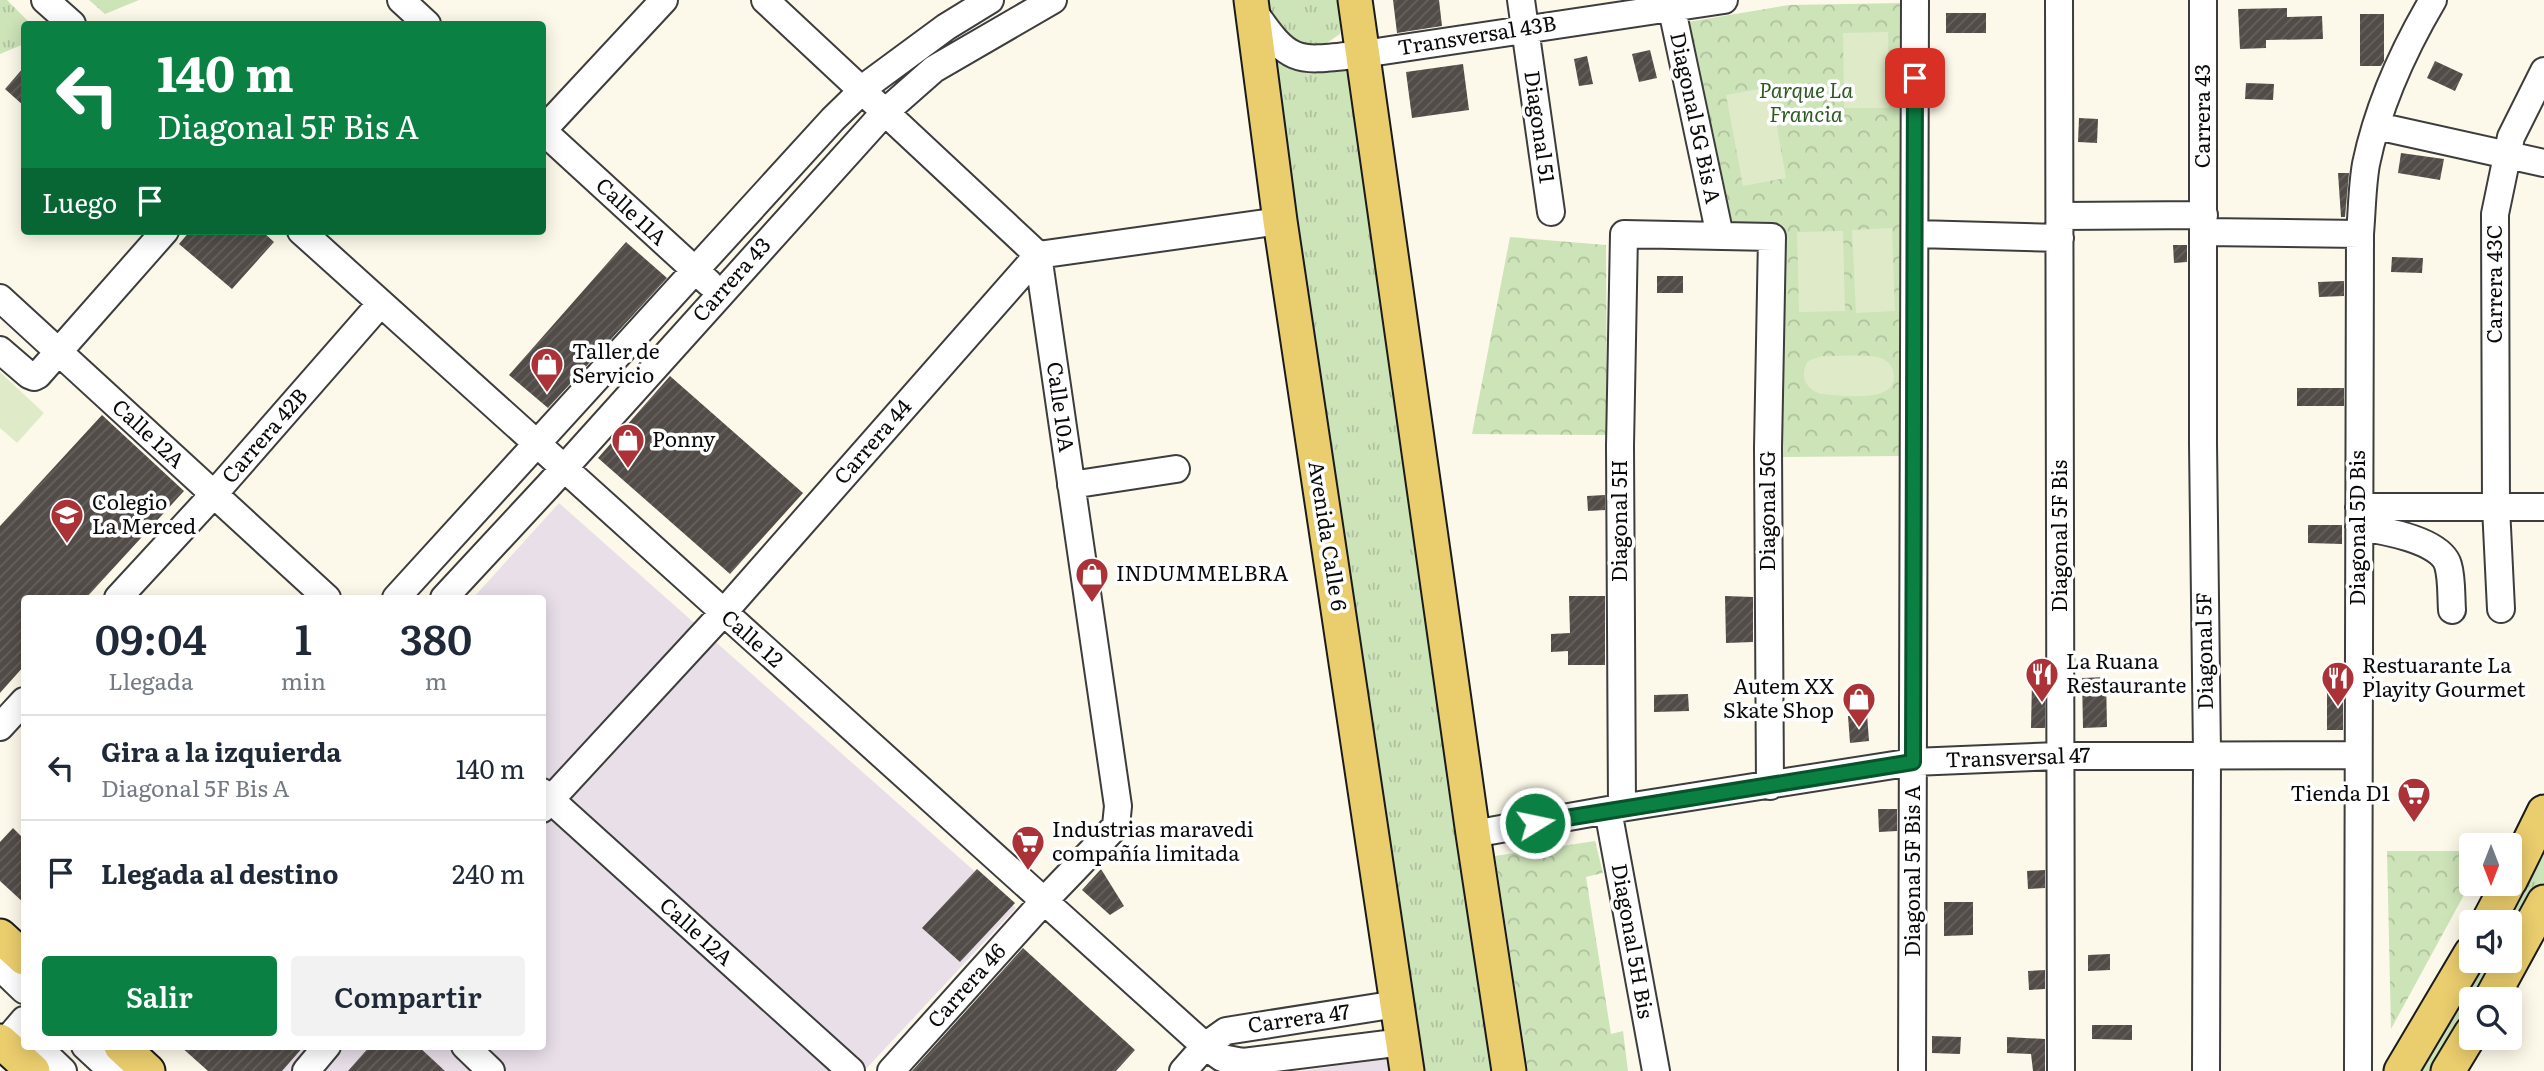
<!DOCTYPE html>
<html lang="es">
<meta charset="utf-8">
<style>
body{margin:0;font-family:Literata,serif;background:#f2f2f3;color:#1f2937;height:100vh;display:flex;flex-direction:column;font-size:26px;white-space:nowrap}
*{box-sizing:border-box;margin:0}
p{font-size:23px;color:#747a83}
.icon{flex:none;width:38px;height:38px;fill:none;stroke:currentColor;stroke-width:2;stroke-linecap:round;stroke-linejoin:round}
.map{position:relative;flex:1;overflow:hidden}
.panel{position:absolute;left:21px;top:595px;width:525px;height:455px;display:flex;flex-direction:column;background:#fff;border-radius:7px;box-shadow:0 4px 18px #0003}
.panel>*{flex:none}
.banner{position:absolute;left:21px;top:21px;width:525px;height:214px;border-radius:7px;box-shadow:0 4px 18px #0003;background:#0b8043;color:#fff;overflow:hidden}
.needle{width:46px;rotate:180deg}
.fabs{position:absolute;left:2459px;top:833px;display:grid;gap:14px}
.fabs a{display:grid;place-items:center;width:63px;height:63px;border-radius:7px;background:#fff;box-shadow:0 4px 18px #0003;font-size:35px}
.pin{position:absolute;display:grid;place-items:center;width:60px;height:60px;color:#fff;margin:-30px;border-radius:14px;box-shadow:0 4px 10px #0006}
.me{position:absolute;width:77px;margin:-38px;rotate:80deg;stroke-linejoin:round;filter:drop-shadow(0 0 5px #0008)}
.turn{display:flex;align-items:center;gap:24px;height:147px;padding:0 21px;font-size:32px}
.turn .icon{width:91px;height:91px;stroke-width:2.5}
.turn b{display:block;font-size:49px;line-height:60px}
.then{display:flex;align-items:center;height:66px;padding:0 21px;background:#0003;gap:14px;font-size:26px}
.eta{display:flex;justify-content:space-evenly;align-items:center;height:119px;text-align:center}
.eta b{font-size:42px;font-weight:600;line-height:49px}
.button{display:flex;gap:14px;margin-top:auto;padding:14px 21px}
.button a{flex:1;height:80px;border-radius:7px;background:#0b8043;color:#fff;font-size:28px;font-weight:600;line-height:80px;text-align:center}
.button a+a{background:#f2f2f3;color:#1f2937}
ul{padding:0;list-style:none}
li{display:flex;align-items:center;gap:21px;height:105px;padding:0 21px;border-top:2px solid #e0e1e3}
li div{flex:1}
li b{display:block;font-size:26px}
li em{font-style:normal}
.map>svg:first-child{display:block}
.industrial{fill:#e8dfe9}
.grass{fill:url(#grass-tufts)}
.park{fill:url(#park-crowns)}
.pitch{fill:#dfebc8}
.building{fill:url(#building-hatch)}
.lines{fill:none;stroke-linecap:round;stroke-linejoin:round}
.minor-casing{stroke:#3d3d3d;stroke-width:30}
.major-casing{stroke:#1b1b1b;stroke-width:37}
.minor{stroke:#fff;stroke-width:26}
.major{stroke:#eacd6d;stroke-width:33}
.route-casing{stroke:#07532c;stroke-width:18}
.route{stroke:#0b8043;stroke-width:12}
.labels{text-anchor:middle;stroke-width:7;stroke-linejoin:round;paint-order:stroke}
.street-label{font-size:21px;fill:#0a0a0a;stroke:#fff}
.park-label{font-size:21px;font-style:italic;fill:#2d5a22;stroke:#fff}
.poi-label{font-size:21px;fill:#0a0a0a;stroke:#fff;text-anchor:start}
</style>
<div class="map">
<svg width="2544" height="1071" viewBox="0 0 2544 1071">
<defs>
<pattern id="grass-tufts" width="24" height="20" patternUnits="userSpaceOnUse" patternTransform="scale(1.75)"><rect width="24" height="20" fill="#cde3b8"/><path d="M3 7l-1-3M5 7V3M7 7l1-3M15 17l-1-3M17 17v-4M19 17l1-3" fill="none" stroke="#afc19d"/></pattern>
<pattern id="park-crowns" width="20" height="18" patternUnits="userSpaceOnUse" patternTransform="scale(1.75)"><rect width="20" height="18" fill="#cde3b8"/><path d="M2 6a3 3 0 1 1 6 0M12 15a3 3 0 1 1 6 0" fill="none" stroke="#afc19d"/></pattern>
<pattern id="building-hatch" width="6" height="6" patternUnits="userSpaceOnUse" patternTransform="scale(1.75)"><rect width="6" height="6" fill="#524c48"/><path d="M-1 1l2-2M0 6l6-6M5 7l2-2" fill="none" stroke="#66615e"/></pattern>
</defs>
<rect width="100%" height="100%" fill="#fdf9ea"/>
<path class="industrial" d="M559 503 1016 908 864 1071H218L190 1047 542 1046V598H473Z
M1391 1058 1392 1071H1301Z"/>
<path class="grass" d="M0 0H7L31 24H24V44L0 54Z
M89 0H139L105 14Z
M1264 0H1343L1340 34 1321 47 1283 41Z
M1271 56C1295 74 1322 68 1350 66L1495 1071H1422Z
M2544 850V883L2510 947V922H2507Z
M2485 961H2502L2482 999H2471V1019L2439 1071H2419Z"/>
<path class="park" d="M1904 3 1902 456 1782 457 1786 231 1732 223 1688 22 1789 5Z
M1510 237 1606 245 1607 435 1472 434Z
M1595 841 1603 873 1586 877 1611 1034 1623 1031 1628 1071H1528L1495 856Z
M2387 851H2471V882L2391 1029Z"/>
<path class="pitch" d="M1888 32 1889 108H1844L1843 33Z
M1770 87 1786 178 1743 186 1726 95Z
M1892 228 1895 311 1856 313 1852 230Z
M1843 231 1845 311 1799 312 1797 232Z
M1822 356C1837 357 1870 353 1883 359 1890 362 1894 369 1894 377 1894 404 1840 395 1821 394 1805 389 1799 375 1808 361Z
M0 372 44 413 17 443 0 428Z"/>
<path class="building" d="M1393 0H1439L1442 26 1397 33Z
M2287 8V17L2322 16 2323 39 2266 40V48L2240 49 2238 9Z
M1946 13H1986V33H1946Z
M2360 14H2384V61L2381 66H2360Z
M1650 50 1657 78 1639 82 1632 54Z
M1587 56 1593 84 1579 86 1574 59Z
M2435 61 2463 74 2455 91 2427 78Z
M1463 64 1469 110 1412 118 1406 72Z
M24 67V106L5 89Z
M2246 83 2274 84 2273 100 2245 99Z
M2079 118 2098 119 2097 143 2078 142Z
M2401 153 2444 159 2440 180 2398 173Z
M2338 173H2349L2345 217H2341Z
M190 231H262L274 242 232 289 179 244Z
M626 242 667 278 548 408 509 375Z
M2173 245H2187V262L2174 263Z
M2392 257 2423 258 2422 273 2391 272Z
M1657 276H1683V293H1657Z
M2344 281V296L2319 297 2318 282Z
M670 376 803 493 730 574 598 458Z
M2297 388H2344V406H2297Z
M102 415 184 491 86 598H24V666L0 693V526Z
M1605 495V510L1588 511 1587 496Z
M2308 525H2342V544L2308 543Z
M1569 596H1605V665H1568V651L1551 652V634L1570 633Z
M1725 596 1753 597V642L1726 643Z
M2106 677 2107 727 2083 728 2082 678Z
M2032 680 2045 681V728H2031Z
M2327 686H2343V730H2327Z
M1688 694 1689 711 1654 712V695Z
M1867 714 1869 741 1850 743 1848 716Z
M1878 809H1897V831L1879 832Z
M13 828 24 839V903L0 881V842Z
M977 869 1015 903 960 962 922 928Z
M1101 869 1124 906 1110 915 1082 890Z
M2045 870V888L2028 889 2027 871Z
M1944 902H1973V935L1944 936Z
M1023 948 1135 1050 1116 1071H912Z
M2110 954V970L2088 971V955Z
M2045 970V989L2029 990 2028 971Z
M2092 1025H2132V1040L2092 1039Z
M1932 1036 1961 1037 1960 1054 1932 1053Z
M2007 1037 2045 1039V1071H2033L2031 1054 2007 1053Z
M180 1046H304L282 1071H208Z
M370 1046H418L445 1071H348Z"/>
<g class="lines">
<defs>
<path id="minor" d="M45 0 72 24
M401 0 427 24
M765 0 1038 255 1118 806 1116 826 1044 901 891 1071
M1521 0 1551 212
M1670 0 1720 236
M2059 0 2061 1071
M2203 0V444L2207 753 2206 1071
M1253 10C1291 67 1298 61 1363 54L1724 0
M2377 126 2544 163
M542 130 709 283
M543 130 664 0
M2060 216 2204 215
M301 231 1205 1046 1222 1058 1243 1062 1403 1042
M2204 232 2360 234
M1916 234 2060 238
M0 298 327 598
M0 350 29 375 34 377 38 375 165 231
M1071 485 1176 469
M2359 507H2544
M2359 527C2381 530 2441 540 2448 565 2452 578 2451 596 2452 610
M118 598 214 494 381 303
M396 598 833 119 870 83 946 27 990 0
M444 598 549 485 884 113 934 69 1053 0
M2501 609 2496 507 2495 214 2511 137 2544 71
M0 727 24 701
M542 792 851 1071
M1622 808 1620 446 1624 234 1772 237 1768 448 1770 786
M542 809 723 613 1038 255 1280 221
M1608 810 1656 1071
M1473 834 1608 810 1913 762 2059 756 2358 755
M0 967 24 990
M37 1046 63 1071
M85 1046 112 1071
M465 1046 491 1071
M0 1048 24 1020
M306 1071 327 1046
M1183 1071 1205 1046 1226 1031 1397 1004
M1912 1071 1915 0
M2358 1071 2360 234C2362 211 2362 187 2366 164 2378 106 2403 51 2433 0"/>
<path id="major" d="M1251 0 1280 221 1407 1071
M1355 0 1473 834 1509 1071
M2510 881 2544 812
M2488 922 2508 884
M0 936 24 958
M2491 999 2544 902
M0 1041 33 1071
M121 1046 148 1071
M2401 1071 2471 953
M2448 1071 2471 1033"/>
</defs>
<use href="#minor" class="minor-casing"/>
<use href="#major" class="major-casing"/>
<use href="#minor" class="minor"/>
<use href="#major" class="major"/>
</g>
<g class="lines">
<defs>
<path id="route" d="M1535 823 1913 762 1915 78"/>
</defs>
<use href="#route" class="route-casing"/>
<use href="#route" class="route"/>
</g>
<defs>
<symbol id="shop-pin" viewBox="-11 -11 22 30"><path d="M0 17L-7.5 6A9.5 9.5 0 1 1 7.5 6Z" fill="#ab3236" stroke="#fff"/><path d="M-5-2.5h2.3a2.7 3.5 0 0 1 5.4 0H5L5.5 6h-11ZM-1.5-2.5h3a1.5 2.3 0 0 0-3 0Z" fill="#fff"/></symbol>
<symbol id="school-pin" viewBox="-11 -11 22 30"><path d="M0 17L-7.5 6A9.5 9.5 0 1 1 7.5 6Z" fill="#ab3236" stroke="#fff"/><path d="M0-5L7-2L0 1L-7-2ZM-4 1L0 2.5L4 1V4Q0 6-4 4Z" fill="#fff"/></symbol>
<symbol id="restaurant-pin" viewBox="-11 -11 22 30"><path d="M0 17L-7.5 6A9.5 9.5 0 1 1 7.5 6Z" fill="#ab3236" stroke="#fff"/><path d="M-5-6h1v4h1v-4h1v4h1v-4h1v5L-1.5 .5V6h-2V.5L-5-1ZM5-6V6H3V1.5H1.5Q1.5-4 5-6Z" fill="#fff"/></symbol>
<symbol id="supermarket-pin" viewBox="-11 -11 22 30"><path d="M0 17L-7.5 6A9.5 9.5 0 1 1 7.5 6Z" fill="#ab3236" stroke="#fff"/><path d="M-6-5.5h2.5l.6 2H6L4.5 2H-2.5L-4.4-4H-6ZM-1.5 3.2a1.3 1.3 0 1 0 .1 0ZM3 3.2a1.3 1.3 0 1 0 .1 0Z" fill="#fff"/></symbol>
</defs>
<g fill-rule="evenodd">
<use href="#shop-pin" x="528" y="345" width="38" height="52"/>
<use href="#shop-pin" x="609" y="421" width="38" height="52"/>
<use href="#school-pin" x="48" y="496" width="38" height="52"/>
<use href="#shop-pin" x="1073" y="555" width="38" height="52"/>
<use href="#restaurant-pin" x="2023" y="655" width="38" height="52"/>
<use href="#restaurant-pin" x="2319" y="659" width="38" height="52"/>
<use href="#shop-pin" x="1840" y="680" width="38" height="52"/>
<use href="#supermarket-pin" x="2395" y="775" width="38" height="52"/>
<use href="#supermarket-pin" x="1009" y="823" width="38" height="52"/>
</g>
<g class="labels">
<g class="street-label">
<text transform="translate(1477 36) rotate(-9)" y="7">Transversal 43B</text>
<text transform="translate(2203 116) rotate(-90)" y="7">Carrera 43</text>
<text transform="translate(1695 118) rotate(78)" y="7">Diagonal 5G Bis A</text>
<text transform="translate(1539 127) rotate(82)" y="7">Diagonal 51</text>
<text transform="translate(631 212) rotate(43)" y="7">Calle 11A</text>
<text transform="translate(732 280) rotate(-48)" y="7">Carrera 43</text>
<text transform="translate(2495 284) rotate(-90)" y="7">Carrera 43C</text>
<text transform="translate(1060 407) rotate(82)" y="7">Calle 10A</text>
<text transform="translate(148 434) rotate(43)" y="7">Calle 12A</text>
<text transform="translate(265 436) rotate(-49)" y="7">Carrera 42B</text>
<text transform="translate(873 442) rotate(-49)" y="7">Carrera 44</text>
<text transform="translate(1768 511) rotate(-90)" y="7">Diagonal 5G</text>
<text transform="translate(1620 521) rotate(-90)" y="7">Diagonal 5H</text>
<text transform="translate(2358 528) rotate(-90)" y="7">Diagonal 5D Bis</text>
<text transform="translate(1327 536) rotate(81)" y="7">Avenida Calle 6</text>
<text transform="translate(2060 536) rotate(-90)" y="7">Diagonal 5F Bis</text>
<text transform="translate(752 639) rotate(42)" y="7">Calle 12</text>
<text transform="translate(2205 651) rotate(-91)" y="7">Diagonal 5F</text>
<text transform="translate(2018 758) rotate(-2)" y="7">Transversal 47</text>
<text transform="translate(1913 871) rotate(-90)" y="7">Diagonal 5F Bis A</text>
<text transform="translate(696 932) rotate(42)" y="7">Calle 12A</text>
<text transform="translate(1632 941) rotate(80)" y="7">Diagonal 5H Bis</text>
<text transform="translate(967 986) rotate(-48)" y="7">Carrera 46</text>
<text transform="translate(1299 1019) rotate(-8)" y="7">Carrera 47</text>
</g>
<g class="park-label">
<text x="1806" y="98">Parque La<tspan x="1806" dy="24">Francia</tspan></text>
</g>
<g class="poi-label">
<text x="572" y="359">Taller de<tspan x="572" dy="24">Servicio</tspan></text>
<text x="652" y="447">Ponny</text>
<text x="92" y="510">Colegio<tspan x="92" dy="24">La Merced</tspan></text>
<text x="1116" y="581">INDUMMELBRA</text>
<text x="2066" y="669">La Ruana<tspan x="2066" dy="24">Restaurante</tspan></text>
<text x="2362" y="673">Restuarante La<tspan x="2362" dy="24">Playity Gourmet</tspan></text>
<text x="1834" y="694" text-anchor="end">Autem XX<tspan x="1834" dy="24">Skate Shop</tspan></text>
<text x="2390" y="801" text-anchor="end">Tienda D1</text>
<text x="1052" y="837">Industrias maravedi<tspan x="1052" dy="24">compañía limitada</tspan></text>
</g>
</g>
</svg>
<div class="fabs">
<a><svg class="needle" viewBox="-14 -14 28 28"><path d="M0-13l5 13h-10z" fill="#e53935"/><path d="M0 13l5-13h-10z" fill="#747a83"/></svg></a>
<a><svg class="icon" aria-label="sound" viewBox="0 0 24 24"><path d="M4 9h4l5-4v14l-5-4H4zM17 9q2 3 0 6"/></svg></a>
<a><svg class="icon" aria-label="search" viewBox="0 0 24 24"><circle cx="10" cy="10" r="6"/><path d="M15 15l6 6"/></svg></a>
</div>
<div class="pin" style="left:1915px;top:78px;background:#d93025"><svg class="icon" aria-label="arrive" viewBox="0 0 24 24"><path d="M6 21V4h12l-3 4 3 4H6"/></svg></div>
<svg class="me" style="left:1535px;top:823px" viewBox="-20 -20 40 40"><circle r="17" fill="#0b8043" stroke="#fff" stroke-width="3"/><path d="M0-11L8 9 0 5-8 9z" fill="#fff"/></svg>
<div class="banner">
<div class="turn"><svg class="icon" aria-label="left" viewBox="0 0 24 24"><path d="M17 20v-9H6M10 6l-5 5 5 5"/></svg><div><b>140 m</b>Diagonal 5F Bis A</div></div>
<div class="then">Luego<svg class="icon" aria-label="arrive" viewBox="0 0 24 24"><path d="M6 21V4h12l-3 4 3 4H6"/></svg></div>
</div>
<section class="panel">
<div class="eta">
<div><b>09:04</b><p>Llegada</p></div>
<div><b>1</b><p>min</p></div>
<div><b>380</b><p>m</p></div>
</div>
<ul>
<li><svg class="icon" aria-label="left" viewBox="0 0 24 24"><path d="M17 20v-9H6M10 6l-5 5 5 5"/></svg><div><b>Gira a la izquierda</b><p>Diagonal 5F Bis A</p></div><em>140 m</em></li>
<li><svg class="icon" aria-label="arrive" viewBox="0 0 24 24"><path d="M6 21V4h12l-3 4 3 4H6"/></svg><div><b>Llegada al destino</b></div><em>240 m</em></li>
</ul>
<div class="button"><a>Salir</a><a>Compartir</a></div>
</section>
</div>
